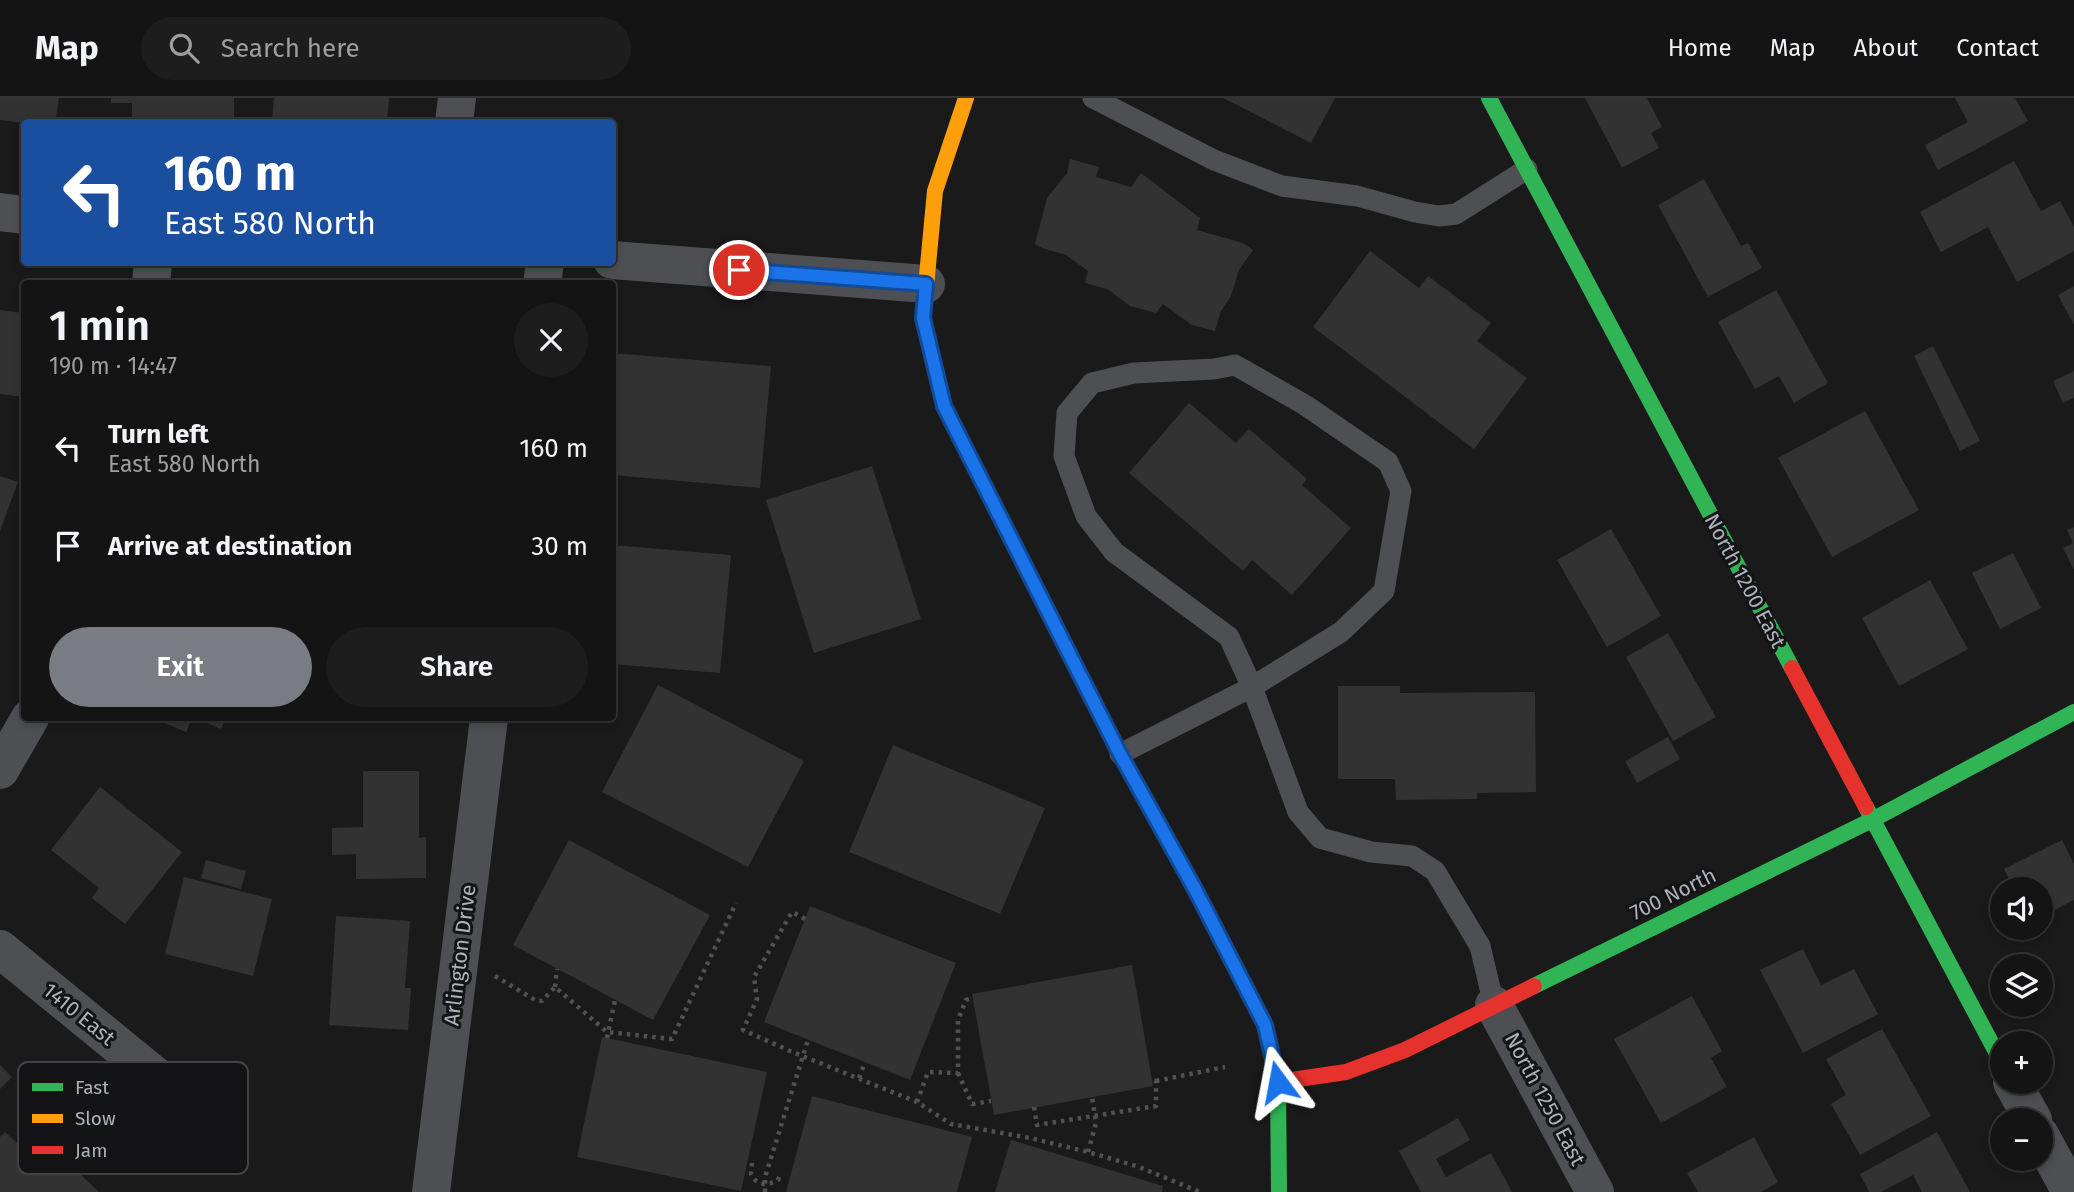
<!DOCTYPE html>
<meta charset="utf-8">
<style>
body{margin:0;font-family:"Fira Sans",sans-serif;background:#1d1d1d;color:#f1f3f6;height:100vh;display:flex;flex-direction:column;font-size:26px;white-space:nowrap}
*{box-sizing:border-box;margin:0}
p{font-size:23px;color:#9d9ea0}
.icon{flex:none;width:38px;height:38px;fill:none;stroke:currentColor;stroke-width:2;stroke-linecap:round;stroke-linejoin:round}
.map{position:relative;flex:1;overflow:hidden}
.side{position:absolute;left:21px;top:182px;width:595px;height:441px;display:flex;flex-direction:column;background:#141414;border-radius:7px;box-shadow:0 4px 10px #0003,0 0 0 2px #333334}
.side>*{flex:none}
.guide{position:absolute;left:21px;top:21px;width:595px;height:147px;border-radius:7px;box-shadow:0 4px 10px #0003,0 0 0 2px #333334;background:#1a4fa0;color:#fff;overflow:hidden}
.controls{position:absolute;left:1990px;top:779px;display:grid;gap:14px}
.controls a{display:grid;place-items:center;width:63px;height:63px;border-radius:50%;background:#141414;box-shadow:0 4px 10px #0003,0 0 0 2px #333334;font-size:35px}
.pin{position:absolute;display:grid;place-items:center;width:60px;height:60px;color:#fff;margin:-30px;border:4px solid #fff;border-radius:50%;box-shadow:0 2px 7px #0007}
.me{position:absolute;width:77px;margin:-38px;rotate:347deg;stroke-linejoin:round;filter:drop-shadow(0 0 5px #0008)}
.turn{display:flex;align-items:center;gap:24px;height:147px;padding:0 28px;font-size:32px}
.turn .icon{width:91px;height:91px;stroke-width:2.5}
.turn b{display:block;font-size:49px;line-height:60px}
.round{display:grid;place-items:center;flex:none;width:74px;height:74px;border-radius:37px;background:#1d1d1d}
.head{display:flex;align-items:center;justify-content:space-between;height:119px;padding:0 28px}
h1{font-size:42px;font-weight:600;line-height:52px}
.cta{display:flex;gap:14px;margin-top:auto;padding:14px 28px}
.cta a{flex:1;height:80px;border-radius:42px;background:#797c82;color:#fff;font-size:28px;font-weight:600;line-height:80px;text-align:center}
.cta a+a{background:#1d1d1d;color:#f1f3f6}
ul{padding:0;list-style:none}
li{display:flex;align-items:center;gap:21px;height:98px;padding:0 28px}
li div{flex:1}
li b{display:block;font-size:26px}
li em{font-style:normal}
header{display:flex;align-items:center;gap:42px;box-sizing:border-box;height:98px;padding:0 35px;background:#141414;border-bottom:2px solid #333334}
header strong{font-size:33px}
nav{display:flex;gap:38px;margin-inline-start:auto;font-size:24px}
.search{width:490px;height:63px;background:#1d1d1d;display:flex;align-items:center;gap:18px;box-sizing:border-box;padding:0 24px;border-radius:38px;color:#9d9ea0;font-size:26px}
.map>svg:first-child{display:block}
.building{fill:#323232}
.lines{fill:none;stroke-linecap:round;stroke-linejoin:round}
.path{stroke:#505154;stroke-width:4.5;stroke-dasharray:3.5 5;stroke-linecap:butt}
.lane{stroke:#4e4f53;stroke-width:21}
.street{stroke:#4e4f53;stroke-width:38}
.fast{stroke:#30b455;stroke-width:16}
.slow{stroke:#ff9f0a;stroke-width:16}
.jam{stroke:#e5322d;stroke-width:16}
.route-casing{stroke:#114b97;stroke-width:18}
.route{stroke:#1a73e8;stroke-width:12}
.labels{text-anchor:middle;stroke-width:6;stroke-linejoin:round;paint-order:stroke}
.street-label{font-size:21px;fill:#acb1ba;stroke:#141416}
.key{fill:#141416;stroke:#424347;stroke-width:2}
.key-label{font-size:19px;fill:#acb1ba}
</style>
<header>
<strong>Map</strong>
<div class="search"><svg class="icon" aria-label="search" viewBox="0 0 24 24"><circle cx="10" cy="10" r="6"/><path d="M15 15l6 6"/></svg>Search here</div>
<nav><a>Home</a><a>Map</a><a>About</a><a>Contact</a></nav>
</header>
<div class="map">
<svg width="2074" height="1094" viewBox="0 0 2074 1094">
<rect width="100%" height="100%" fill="#1a1a1a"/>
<path class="building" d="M0 0H59L55 24 24 25 0 22Z
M111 0H234V24H132V5H111Z
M274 0H389L387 24H272Z
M1223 0H1335L1311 45Z
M1585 0H1647L1662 29 1651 35 1659 50 1622 70Z
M1955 0H2015L2028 23 1938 72 1925 47 1968 24Z
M1070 61 1099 69 1096 79 1131 89 1141 75 1200 120 1197 132 1243 145 1253 152 1239 172 1231 198 1221 213 1215 233 1192 227 1163 206 1156 215 1130 208 1107 191 1085 185 1088 173 1066 157 1042 150 1035 146 1047 100 1067 75Z
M2014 63 2041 113 2060 103 2074 129V153L2017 184 1988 129 1941 154 1920 114Z
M1704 81 1741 148 1748 145 1762 170 1708 199 1658 107Z
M1370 153 1419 190 1428 178 1491 225 1477 243 1527 280 1474 351 1313 229Z
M2074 188V227L2058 197Z
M1776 192 1828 285 1794 305 1779 278 1755 291 1718 224Z
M0 212 24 215V299L0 296Z
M1933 248 1980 343 1960 353 1914 258Z
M612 255 771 268 760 390 612 377Z
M2074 273V300L2063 305 2053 283Z
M1189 305 1236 345 1249 331 1307 381 1302 387 1351 430 1292 497 1252 462 1243 473 1129 375Z
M1865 313 1919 412 1832 459 1778 360Z
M872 368 921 521 814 555 766 402Z
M0 378 18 384 0 433Z
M2074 429V472L2063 450 2073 445 2067 432Z
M1611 431 1661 518 1607 549 1557 462Z
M612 447 731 457 720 575 612 566Z
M2013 455 2041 510 2000 531 1972 475Z
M1930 482 1968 551 1899 588 1862 520Z
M1668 535 1716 619 1673 643 1626 559Z
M658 587 804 663 748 769 602 694Z
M1338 588H1400V595L1535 594 1536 694 1477 695V701L1396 702 1395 681H1338Z
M153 620H192L186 634Z
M196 620H226L221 631Z
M1668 639 1680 661 1637 685 1625 663Z
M893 647 1045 710 1000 816 849 754Z
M363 673H419V740L426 739V780L356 781V756L332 757V730L363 729Z
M100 689 182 754 125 826 92 800 99 790 51 752Z
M569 742 710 817 653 922 513 847Z
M2062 742 2074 766V802L2040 819V791H2014L2004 771Z
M206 762 246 773 241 791 201 780Z
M184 779 272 801 253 878 165 856Z
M810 808 956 865 910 982 764 924Z
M336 818 410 823 405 890H411L408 932 329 927Z
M1803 851 1821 887 1854 871 1878 916 1803 955 1760 872Z
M1132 867 1153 988 994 1017 972 896Z
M1692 898 1722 953 1711 960 1727 989 1661 1025 1614 941Z
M1882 931 1931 1018 1860 1057 1831 1006 1846 997 1826 961Z
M602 939 767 974 741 1093 577 1059Z
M0 967 12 979 0 991Z
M812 998 972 1039 957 1094H786Z
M1458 1020 1470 1042 1436 1061 1446 1079 1491 1055 1512 1094H1421L1399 1053Z
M32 1031 99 1094H0V1039L5 1034 18 1046Z
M1937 1034 1970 1094H1922L1913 1077 1881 1094H1869L1860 1076Z
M1754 1039 1778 1084 1761 1094H1698L1687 1075Z
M1011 1042 1163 1088 1162 1094H995Z"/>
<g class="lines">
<path class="path" d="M805 821 792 814 754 879 757 901 743 932 790 953 917 1004 951 1026 1030 1040 1088 1054 1139 1069 1200 1094
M495 878 535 902 542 903 555 889 607 934 672 941 736 805
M555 889 557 871
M607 940 615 902
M958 975 972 1006 991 1003
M859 980 865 964
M1156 983 1225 969
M917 1004 928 974 958 975V922L966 902 973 900
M1034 1009 1037 1027 1156 1008V983L1152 984
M1088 1054 1096 1025 1092 999
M752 1065 751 1076C757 1088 767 1088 778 1082L779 1079
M765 1094V1079L808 942"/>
<path class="lane" d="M1093 0 1214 62 1282 88 1357 98 1415 114 1439 118 1456 116 1527 71
M1120 656 1252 589 1229 539 1114 454 1086 418 1064 358 1067 315 1092 285 1134 275 1214 271 1235 267 1305 307 1388 364 1401 393 1384 493 1341 534 1252 589 1298 714 1320 740 1371 754 1412 758 1435 773 1480 848 1494 907"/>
<path class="street" d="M454 24 457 0
M0 114 24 117
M612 162 926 186
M151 186 153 164
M542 186 545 164
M0 672 30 620
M0 851 191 1007
M1494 907 1595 1094
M2012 984 2033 1022
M2040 1037 2071 1094
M431 1094 489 620"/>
<path class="fast" d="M1489 0 1792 570
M949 319 1120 656 1196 793 1265 927 1278 984 1279 1094
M1866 709 2002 965
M1534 888 1872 722 2074 614"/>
<path class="slow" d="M949 319 944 308 923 220 935 93 966 0"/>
<path class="jam" d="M1792 570 1866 709
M1278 984 1346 974 1405 952 1534 888"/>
</g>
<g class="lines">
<defs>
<path id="route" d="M739 172 926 186 923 220 944 308 1120 656 1196 793 1265 927 1278 984"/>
</defs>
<use href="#route" class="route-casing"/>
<use href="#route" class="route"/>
</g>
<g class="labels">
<g class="street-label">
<text transform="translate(1745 483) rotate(62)" y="7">North 1200 East</text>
<text transform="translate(1673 796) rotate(-26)" y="7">700 North</text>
<text transform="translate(460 857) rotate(-83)" y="7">Arlington Drive</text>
<text transform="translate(79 916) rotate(39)" y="7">1410 East</text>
<text transform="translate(1545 1001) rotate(62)" y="7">North 1250 East</text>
</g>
</g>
<rect x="18" y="964" width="230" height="112" rx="10" class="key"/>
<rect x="32" y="985" width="31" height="8" fill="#30b455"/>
<rect x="32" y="1016" width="31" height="9" fill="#ff9f0a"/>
<rect x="32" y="1048" width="31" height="8" fill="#e5322d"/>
<g class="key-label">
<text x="75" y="996">Fast</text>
<text x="75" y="1027">Slow</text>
<text x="75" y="1059">Jam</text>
</g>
</svg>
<div class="controls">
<a><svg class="icon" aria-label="sound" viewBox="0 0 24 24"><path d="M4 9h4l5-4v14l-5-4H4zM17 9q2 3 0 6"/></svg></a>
<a><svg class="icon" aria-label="layers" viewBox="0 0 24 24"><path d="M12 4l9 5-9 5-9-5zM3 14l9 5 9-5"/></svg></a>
<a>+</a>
<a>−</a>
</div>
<div class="pin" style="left:739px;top:172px;background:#d93025"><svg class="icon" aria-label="arrive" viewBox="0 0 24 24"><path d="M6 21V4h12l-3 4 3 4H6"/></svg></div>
<svg class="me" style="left:1278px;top:984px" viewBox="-20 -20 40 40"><path d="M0-17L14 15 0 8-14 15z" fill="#1a73e8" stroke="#fff" stroke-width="4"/></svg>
<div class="guide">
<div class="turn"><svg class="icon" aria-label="left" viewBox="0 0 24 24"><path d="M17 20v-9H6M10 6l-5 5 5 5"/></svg><div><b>160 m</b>East 580 North</div></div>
</div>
<section class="side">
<div class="head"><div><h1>1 min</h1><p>190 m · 14:47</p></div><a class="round"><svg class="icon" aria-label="close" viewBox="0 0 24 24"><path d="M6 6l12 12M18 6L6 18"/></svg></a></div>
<ul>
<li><svg class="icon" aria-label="left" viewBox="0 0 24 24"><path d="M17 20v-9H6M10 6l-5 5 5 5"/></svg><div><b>Turn left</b><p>East 580 North</p></div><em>160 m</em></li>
<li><svg class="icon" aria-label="arrive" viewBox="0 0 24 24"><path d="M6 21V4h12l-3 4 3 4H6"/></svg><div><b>Arrive at destination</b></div><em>30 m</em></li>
</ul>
<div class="cta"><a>Exit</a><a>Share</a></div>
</section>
</div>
